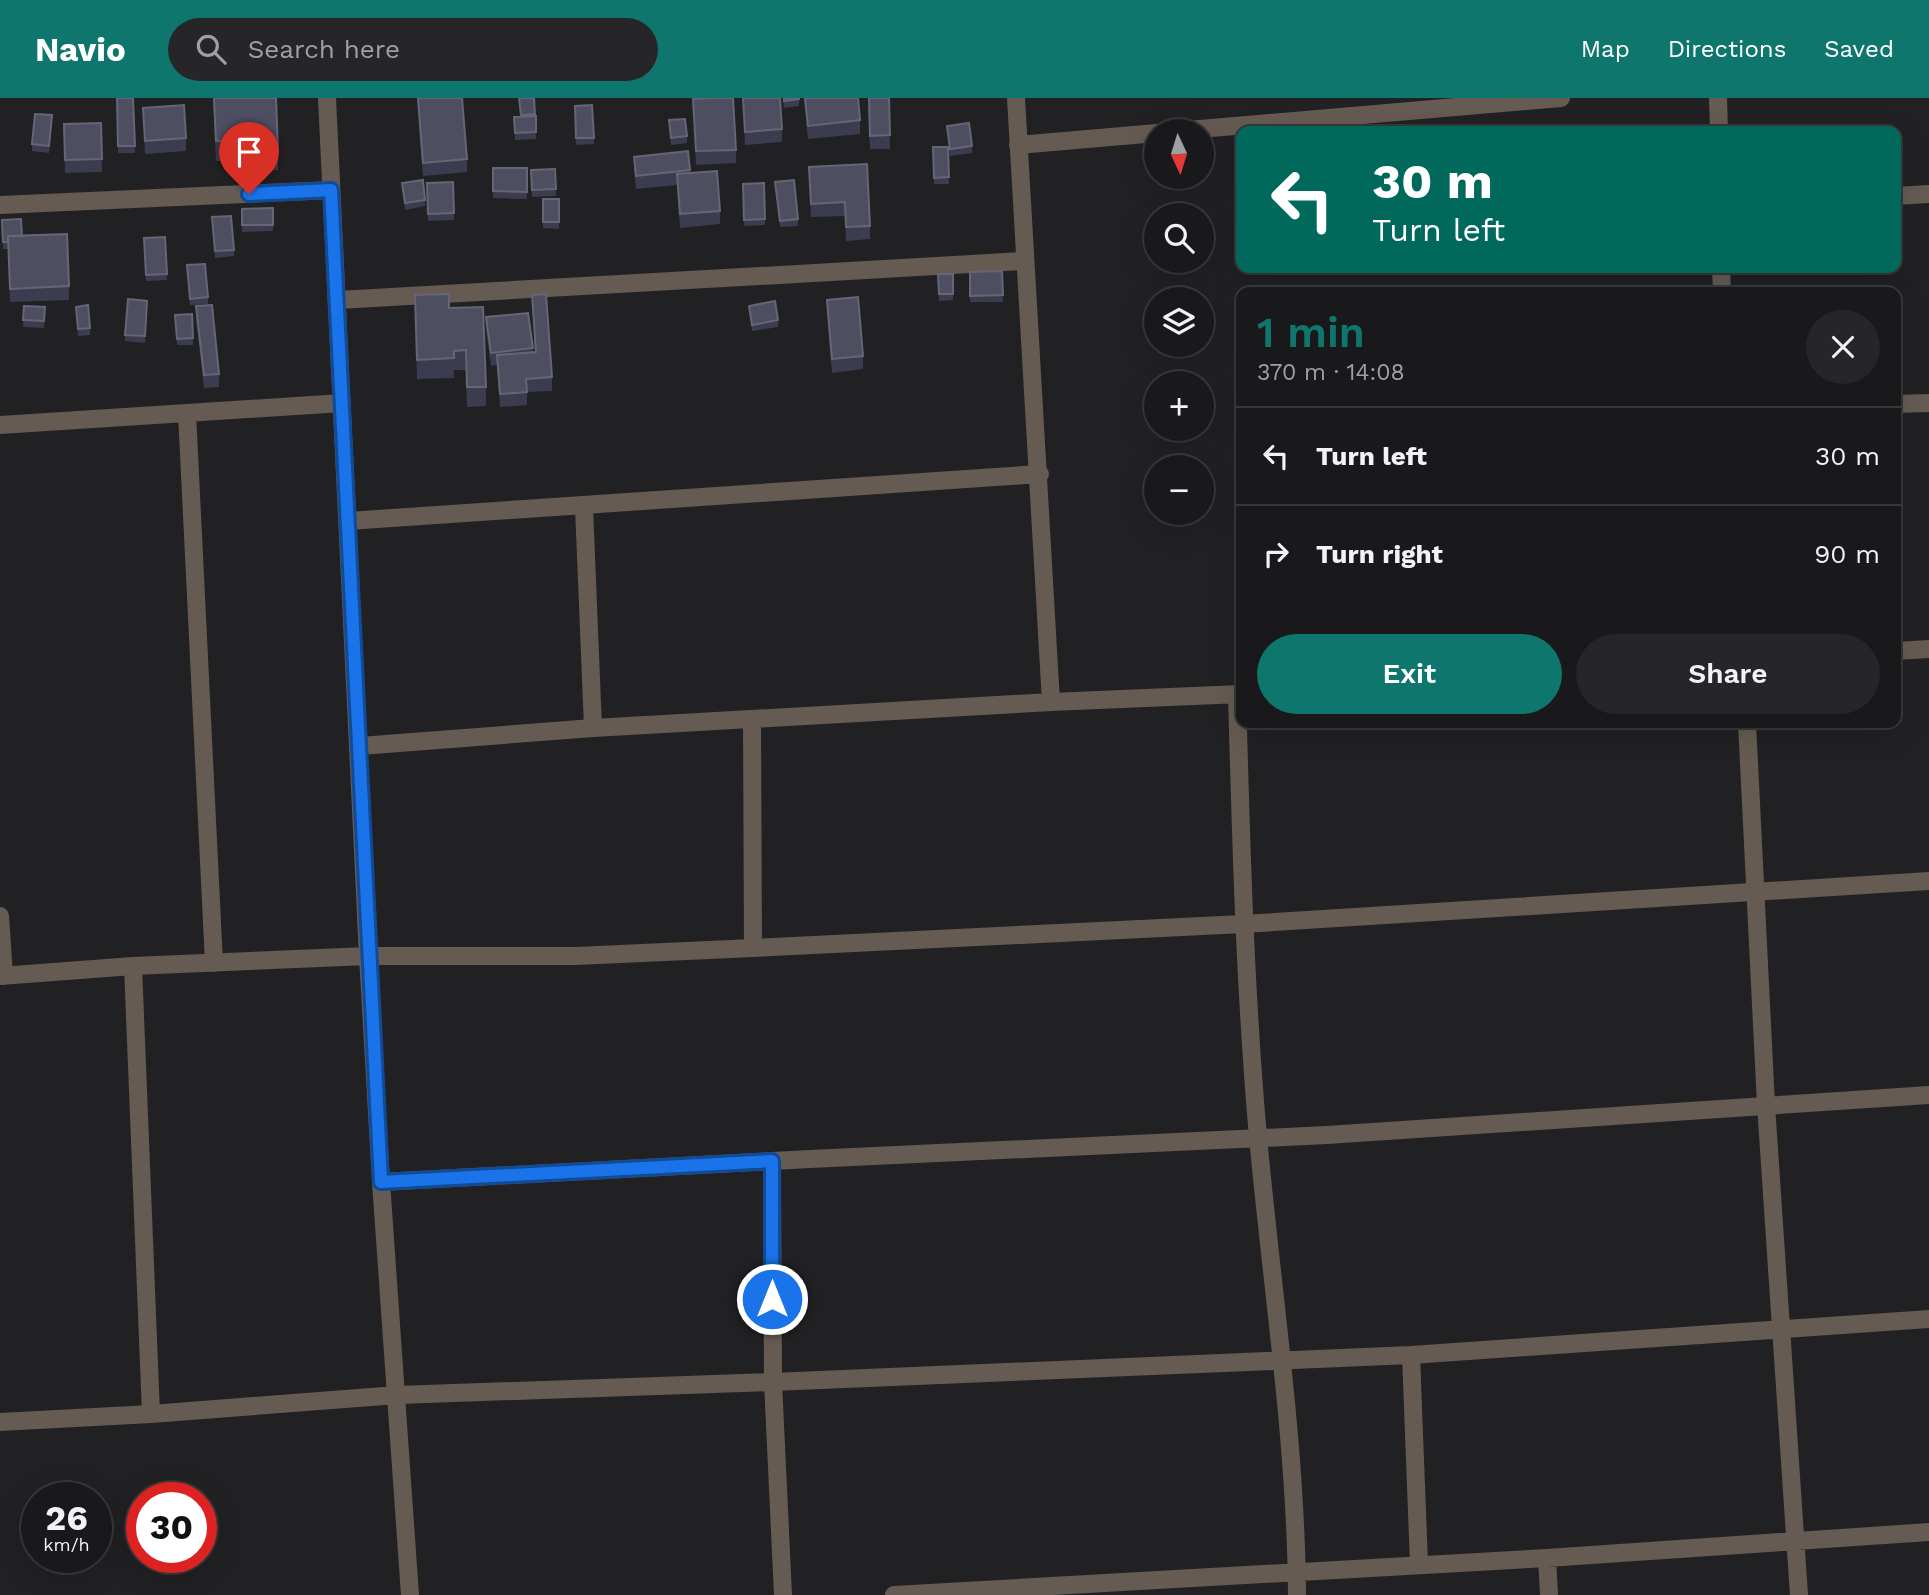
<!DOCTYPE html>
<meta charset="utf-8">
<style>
body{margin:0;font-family:"Work Sans",sans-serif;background:#262628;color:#f1f3f6;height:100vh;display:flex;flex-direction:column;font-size:26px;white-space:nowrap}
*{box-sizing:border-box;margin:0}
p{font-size:23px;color:#9fa0a3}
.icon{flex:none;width:38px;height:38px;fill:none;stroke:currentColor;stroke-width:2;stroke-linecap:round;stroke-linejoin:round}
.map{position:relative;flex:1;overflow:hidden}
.side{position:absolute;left:1236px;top:189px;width:665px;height:441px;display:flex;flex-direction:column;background:#19191b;border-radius:14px;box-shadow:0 7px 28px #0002,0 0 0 2px #37383a}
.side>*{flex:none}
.hud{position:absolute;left:1236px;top:28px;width:665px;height:147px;border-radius:14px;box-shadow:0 7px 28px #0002,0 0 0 2px #37383a;background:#00695c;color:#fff;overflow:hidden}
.needle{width:46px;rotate:176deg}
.fabs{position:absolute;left:1144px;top:21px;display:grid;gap:14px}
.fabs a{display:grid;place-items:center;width:70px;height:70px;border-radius:50%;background:#19191b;box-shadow:0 7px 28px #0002,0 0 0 2px #37383a;font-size:35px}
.speed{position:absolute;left:21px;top:1384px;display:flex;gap:14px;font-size:35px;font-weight:700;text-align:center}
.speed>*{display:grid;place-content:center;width:91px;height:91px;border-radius:50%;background:#19191b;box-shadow:0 7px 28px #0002,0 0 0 2px #37383a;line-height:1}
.speed small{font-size:18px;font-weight:400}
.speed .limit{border:10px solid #d22;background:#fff;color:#111}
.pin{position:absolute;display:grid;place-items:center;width:60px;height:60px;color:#fff;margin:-72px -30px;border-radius:50% 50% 50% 0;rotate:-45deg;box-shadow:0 0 7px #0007}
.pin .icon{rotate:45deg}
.me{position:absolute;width:77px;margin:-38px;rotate:0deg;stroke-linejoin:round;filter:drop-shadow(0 0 5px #0008)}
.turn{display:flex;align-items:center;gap:24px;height:147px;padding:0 21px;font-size:32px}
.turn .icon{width:91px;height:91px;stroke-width:2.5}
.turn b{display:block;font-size:49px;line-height:60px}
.round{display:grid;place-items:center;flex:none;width:74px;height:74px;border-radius:37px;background:#262628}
.summary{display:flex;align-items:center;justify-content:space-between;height:119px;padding:0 21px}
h1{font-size:42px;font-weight:600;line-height:52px;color:#0f766e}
.primary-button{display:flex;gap:14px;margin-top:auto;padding:14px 21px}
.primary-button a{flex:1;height:80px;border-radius:42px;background:#0f766e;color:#fff;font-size:28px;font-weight:600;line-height:80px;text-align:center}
.primary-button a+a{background:#262628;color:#f1f3f6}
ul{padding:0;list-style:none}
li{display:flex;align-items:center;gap:21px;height:98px;padding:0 21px;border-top:2px solid #37383a}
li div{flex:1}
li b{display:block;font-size:26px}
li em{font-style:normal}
header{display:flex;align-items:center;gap:42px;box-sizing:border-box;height:98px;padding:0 35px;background:#0f766e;color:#fff}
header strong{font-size:33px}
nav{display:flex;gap:38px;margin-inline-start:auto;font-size:24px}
.search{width:490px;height:63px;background:#262628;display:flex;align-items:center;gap:18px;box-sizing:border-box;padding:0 24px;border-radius:38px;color:#9fa0a3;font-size:26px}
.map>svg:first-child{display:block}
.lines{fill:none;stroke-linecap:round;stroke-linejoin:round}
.minor{stroke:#655b52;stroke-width:18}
.wall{fill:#3c3c51}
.building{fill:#4e4e61;stroke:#656576;stroke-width:2}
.route-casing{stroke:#114b97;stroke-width:18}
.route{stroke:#1a73e8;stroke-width:12}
</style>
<header>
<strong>Navio</strong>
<div class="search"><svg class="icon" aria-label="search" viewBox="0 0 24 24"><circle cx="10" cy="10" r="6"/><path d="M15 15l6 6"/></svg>Search here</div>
<nav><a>Map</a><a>Directions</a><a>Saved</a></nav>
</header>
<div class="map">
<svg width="1929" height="1497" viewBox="0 0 1929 1497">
<rect width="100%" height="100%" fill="#212124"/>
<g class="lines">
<path class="minor" d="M327 0 368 858 381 1084 410 1497
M1016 0 1051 604
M1718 0 1719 33
M1177 33 1561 0
M1018 47 1157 35
M1895 98 1929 96
M0 107 331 92
M1721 170 1722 194
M338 202 1024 163
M1895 306 1929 305
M187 315 214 865
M0 327 342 305
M584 409 593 630
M348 423 1040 376
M1895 553 1929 551
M1237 596C1241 744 1245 892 1258 1039 1272 1192 1296 1344 1297 1497
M752 621 753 850
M1747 625 1766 1007 1799 1497
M360 648 593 630 1051 604 1241 596
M0 818 4 878
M133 868 151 1316
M0 878 133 868 368 858H576L753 850 1243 826 1929 783
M772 1063 773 1284 783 1497
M381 1084 810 1061 1327 1037 1929 997
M1411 1257 1419 1466
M0 1324 151 1316 397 1297 773 1284 1411 1257 1929 1221
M1547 1460 1549 1497
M894 1497 1547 1460 1929 1434"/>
</g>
<path class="wall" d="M117 0H133L135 55H118Z
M213 0H276L278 72 252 74V61L216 63Z
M417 0H462L467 61V74L423 78Z
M519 0H534L536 41 515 42 514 19H520Z
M743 0 782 31V44L745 47Z
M783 0H799V8L784 10Z
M804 0H858L860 22V36L808 41Z
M868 0H889L890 51H870Z
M693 1 736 52V65L696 67Z
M592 7 594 46 576 47 575 8Z
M143 10 186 40V53L145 56Z
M669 22 687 38V45L671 47Z
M52 24 49 55 32 53V46Z
M101 25 102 74 65 75 64 26Z
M947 28 972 48V55L950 58Z
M933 49H948L949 86H934Z
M688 53 690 75 720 113V126L680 130 677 87 636 91 634 72V59Z
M809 69 870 128V141L846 143 845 118 811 119Z
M493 70H527V101L493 100Z
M555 71 556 98 532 99 531 72Z
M453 84 454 122 428 123 427 85Z
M775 84 798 121V128L780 129Z
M402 85 425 102V108L405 112Z
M764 85 765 127 744 128 743 86Z
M543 101H559V131L543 130Z
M273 110V133L242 134V111Z
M212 119 234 152V158L215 160Z
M2 122 22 138 69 188V202L10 204 8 151H3Z
M165 139 167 182 146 183 144 140Z
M187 167 208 199V206L190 207Z
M1507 170H1527V174L1507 175Z
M1002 173 1003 204H970V174Z
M938 176H953V202L939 203Z
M415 197 449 210 486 289V308L467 309 466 272H454V280L417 281Z
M532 197 552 279V293L527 294V307L500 309 497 267 491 268 486 232V219L533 250V255L535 254Z
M827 202 863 258V271L832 275 827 215Z
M147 203 145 245 125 243V237Z
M24 208 45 209 44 230 23 229Z
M196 208 219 276V289L204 290 196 221Z
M749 208 778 222V229L752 233Z
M76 209 90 230V237L78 238Z
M175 217 193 240V247H177Z"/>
<path class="building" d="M117 0H133L135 48H118Z
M214 0H276L278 52 252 54V42L216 43Z
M418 0H462L467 61 423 65Z
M519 0H534L535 16 521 17Z
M712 0H733L736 52 696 53 693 1Z
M743 0H780L782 31 745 34Z
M784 0H799V1L784 3Z
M805 0H858L860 22 808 28Z
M869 0H889L890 37 870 38Z
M184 7 186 40 145 43 143 10Z
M592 7 594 40H576L575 8Z
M35 16 52 17 49 48 32 46Z
M536 18V34L515 35 514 19Z
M685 21 687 38 671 40 669 22Z
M101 25 102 61 65 62 64 26Z
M969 25 972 48 950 51 947 28Z
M933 49H948L949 79 934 80Z
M688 53 690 72 636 78 634 59Z
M867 66 870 128 846 129 845 104 811 106 809 69Z
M493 70H527V94L493 93Z
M555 71 556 91 532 92 531 72Z
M717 73 720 113 680 116 677 76Z
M423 82 425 102 405 105 402 85Z
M794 82 798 121 780 123 775 84Z
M453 84 454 115 428 116 427 85Z
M764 85 765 121 744 122 743 86Z
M543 101H559V124H543Z
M273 110V127H242V111Z
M231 118 234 152 215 153 212 119Z
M21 121 22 138H8V144H3L2 122Z
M67 136 69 188 10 191 8 138Z
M165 139 167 176 146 177 144 140Z
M205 166 208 199 190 201 187 167Z
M1002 173 1003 197 970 198V174Z
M938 176H953V196H939Z
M449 196V210L483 209 486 289H467L466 252 454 253V260L417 262 415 197Z
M546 196 552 279 526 281 527 294 500 296 497 257 536 254 532 197Z
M858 199 863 258 832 261 827 202Z
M128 201 147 203 145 238 125 237Z
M775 203 778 222 752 227 749 208Z
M88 207 90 230 78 231 76 209Z
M212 207 219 276 204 277 196 208Z
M24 208 45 209 44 223 23 222Z
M528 215 533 250 491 255 486 219Z
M192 216 193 240 177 241 175 217Z"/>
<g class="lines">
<defs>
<path id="route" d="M249 96 331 92 381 1084 772 1063V1201"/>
</defs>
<use href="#route" class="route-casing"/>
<use href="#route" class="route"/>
</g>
</svg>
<div class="fabs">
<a><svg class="needle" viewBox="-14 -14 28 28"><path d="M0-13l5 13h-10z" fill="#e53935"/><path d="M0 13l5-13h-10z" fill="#9fa0a3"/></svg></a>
<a><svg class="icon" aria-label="search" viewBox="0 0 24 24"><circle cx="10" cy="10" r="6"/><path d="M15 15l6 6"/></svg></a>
<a><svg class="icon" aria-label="layers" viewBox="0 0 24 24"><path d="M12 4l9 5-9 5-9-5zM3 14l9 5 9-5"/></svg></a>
<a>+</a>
<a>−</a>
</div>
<div class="speed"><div>26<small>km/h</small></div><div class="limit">30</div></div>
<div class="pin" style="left:249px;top:96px;background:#d93025"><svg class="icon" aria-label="arrive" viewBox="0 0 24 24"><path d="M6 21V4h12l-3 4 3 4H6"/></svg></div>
<svg class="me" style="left:772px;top:1201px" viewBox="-20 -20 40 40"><circle r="17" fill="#1a73e8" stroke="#fff" stroke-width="3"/><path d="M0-11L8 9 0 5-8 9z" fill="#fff"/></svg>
<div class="hud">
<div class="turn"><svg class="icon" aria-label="left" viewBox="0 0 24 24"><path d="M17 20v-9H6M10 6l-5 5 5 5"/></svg><div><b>30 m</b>Turn left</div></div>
</div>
<section class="side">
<div class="summary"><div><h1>1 min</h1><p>370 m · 14:08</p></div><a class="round"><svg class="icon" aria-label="close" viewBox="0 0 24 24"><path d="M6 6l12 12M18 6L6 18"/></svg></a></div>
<ul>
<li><svg class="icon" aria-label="left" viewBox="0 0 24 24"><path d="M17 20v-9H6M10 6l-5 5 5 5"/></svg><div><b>Turn left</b></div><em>30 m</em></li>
<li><svg class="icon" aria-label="right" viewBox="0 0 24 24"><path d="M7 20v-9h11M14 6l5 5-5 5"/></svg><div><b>Turn right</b></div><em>90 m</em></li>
</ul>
<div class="primary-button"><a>Exit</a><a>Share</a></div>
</section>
</div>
